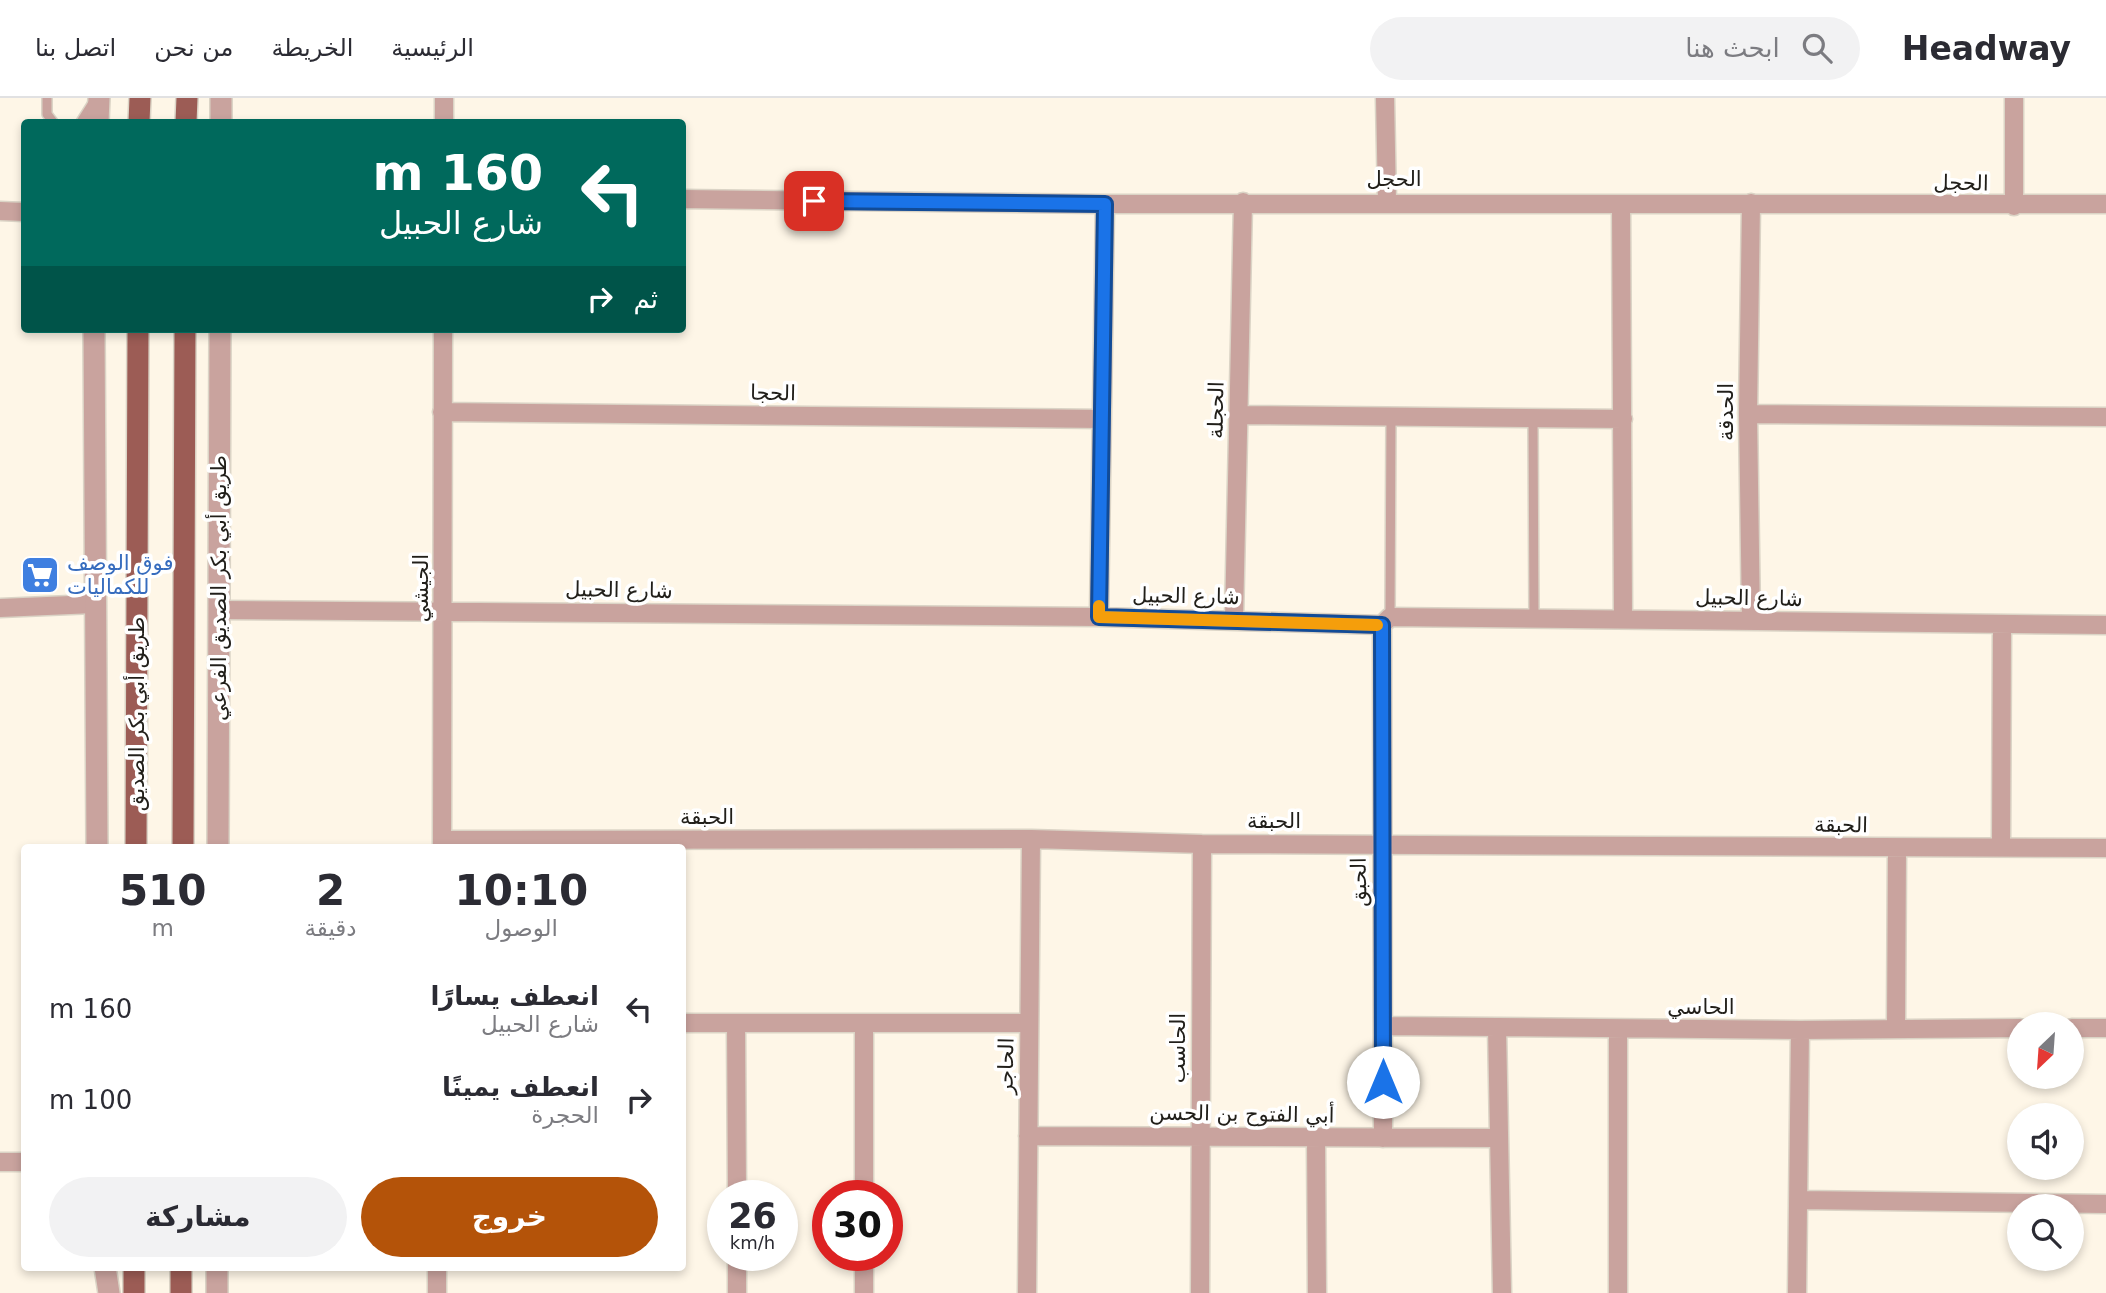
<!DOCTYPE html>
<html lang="ar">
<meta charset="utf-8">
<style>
body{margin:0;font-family:"DejaVu Sans",Vazirmatn,sans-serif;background:#f2f2f3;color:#2b2b33;direction:rtl;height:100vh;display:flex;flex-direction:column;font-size:26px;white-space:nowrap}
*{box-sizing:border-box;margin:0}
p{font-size:23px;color:#7c7c81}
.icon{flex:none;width:38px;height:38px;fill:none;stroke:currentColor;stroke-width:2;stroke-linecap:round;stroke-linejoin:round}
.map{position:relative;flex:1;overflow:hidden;direction:ltr}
.panel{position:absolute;left:21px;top:746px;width:665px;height:427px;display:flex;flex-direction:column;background:#fff;border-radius:7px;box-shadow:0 4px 10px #0003;direction:rtl}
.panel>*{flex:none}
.banner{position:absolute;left:21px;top:21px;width:665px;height:214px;border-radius:7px;box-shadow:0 4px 10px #0003;direction:rtl;background:#00695c;color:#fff;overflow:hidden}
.needle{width:46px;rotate:205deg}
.controls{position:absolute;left:2007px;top:914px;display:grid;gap:14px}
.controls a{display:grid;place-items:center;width:77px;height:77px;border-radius:50%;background:#fff;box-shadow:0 4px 10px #0003;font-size:35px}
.speed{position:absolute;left:707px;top:1082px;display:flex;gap:14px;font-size:35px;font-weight:700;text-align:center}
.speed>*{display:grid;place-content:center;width:91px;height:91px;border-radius:50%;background:#fff;box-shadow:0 4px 10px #0003;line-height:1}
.speed small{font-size:18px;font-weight:400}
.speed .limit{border:10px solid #d22;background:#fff;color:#111}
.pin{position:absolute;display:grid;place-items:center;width:60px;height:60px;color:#fff;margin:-30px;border-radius:14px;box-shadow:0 4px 10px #0006}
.me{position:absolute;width:77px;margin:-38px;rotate:0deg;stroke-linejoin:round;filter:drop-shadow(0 0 5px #0008)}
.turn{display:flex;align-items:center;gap:24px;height:147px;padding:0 28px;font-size:32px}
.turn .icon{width:91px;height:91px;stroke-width:2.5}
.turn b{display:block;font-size:49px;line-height:60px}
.then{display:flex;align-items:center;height:66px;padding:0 28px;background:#0003;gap:14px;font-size:26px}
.eta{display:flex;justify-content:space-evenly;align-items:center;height:119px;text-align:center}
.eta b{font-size:42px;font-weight:700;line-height:49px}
.cta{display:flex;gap:14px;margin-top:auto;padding:14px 28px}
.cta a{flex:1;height:80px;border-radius:42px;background:#b45309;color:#fff;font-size:28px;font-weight:700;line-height:80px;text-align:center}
.cta a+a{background:#f2f2f3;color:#2b2b33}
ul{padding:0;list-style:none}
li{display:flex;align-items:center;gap:21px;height:91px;padding:0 28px}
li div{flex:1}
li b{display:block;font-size:26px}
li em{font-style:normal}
header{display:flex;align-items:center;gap:42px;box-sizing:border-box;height:98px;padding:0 35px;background:#fff;border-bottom:2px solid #e1e1e2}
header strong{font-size:33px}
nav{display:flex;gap:38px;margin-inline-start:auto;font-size:24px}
.search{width:490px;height:63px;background:#f2f2f3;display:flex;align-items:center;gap:18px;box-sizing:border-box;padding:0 24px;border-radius:38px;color:#7c7c81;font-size:26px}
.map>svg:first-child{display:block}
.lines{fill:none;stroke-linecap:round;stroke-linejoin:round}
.service-casing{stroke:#dbd4c6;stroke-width:12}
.minor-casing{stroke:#dbd4c6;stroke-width:21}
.tertiary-casing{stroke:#dbd4c6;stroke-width:24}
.primary-casing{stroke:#dbd4c6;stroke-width:24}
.service{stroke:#c9a39e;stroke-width:9}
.minor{stroke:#c9a39e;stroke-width:18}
.tertiary{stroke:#c9a39e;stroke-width:21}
.primary{stroke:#9c5c55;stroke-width:21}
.route-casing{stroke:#114b97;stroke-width:18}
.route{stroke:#1a73e8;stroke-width:12}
.slow{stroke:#f59e0b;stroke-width:12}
.labels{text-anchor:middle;stroke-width:7;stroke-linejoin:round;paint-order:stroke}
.street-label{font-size:21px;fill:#211f1a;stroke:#fff}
.shop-label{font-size:21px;fill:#366cbe;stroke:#fff;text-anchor:start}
</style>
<header>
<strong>Headway</strong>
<div class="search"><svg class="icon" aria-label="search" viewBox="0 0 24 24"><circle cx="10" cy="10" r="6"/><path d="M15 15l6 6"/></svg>ابحث هنا</div>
<nav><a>الرئيسية</a><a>الخريطة</a><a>من نحن</a><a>اتصل بنا</a></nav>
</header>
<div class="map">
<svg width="2106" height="1195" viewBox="0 0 2106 1195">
<rect width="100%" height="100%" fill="#fef6e7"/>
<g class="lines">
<defs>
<path id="service" d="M47 0V16L53 24
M81 24 93 5
M1533 322 1534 520
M1390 519 1391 319"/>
<path id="minor" d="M444 0V24
M1385 0 1387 103
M2014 0V108
M682 101 1105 106H2106
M1751 105 1748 316 1751 522
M1621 106 1623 521
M0 113 24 114
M442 314 1102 321
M1748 316 2106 319
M1239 317 1623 321
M0 510 94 506
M219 512 1099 519 1382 527 1390 519 2106 527
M1099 519 1105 106
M1234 521 1243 104
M1382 527 1383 1040
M442 742 1031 741 1202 746 2106 750
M442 749 443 231
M2001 749 2002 527
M682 925H1029
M736 925 737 1097
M1383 928 1800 932 2020 930
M1497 929 1502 1195
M1896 929 1897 751
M2072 930H2106
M1028 1038 1498 1040
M1316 1041 1317 1195
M0 1064H24
M864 1097V925
M1799 1102 2106 1106
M737 1157V1195
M437 1169V1195
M864 1195V1157
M1027 1195 1031 741
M1200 1195 1202 746
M1618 1195V931
M1797 1195 1800 932"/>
<path id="tertiary" d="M98 24 99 0
M221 24V0
M94 231 97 749
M218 749 220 231
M105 1169 109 1195
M217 1169V1195"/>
<path id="primary" d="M139 24 140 0
M186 24 187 0
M136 749 138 231
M183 749 185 231
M134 1195V1169
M181 1195V1169"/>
</defs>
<use href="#service" class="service-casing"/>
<use href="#minor" class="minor-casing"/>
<use href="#tertiary" class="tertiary-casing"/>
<use href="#primary" class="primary-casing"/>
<use href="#service" class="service"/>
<use href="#minor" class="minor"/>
<use href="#tertiary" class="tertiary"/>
<use href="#primary" class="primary"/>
</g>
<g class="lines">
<defs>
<path id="route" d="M814 103 1105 106 1099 519 1382 527 1383 984"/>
</defs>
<use href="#route" class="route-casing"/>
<use href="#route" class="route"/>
<path class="slow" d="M1099 508V519L1377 527"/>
</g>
<defs>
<symbol id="supermarket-square" viewBox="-11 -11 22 22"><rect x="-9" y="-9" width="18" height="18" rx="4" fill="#3f7fe0" stroke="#fff"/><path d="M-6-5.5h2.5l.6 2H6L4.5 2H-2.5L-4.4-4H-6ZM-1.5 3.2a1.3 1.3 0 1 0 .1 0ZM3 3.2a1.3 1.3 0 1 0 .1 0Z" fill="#fff"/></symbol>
</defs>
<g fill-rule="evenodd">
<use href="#supermarket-square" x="18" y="455" width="44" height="44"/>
</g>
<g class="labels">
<g class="street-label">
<text x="1394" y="88">الحجل</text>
<text transform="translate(1961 85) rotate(1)" y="7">الحجل</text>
<text transform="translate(773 295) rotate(1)" y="7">الحجا</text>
<text transform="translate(1216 312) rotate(-89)" y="7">الحجلة</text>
<text transform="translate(1726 314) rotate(-90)" y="7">الحدقة</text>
<text transform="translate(219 490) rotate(-90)" y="7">طريق أبي بكر الصديق الفرعي</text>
<text transform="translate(421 490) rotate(-90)" y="7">الجيشي</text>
<text transform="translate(619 492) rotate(1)" y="7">شارع الحبيل</text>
<text transform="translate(1186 498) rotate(1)" y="7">شارع الحبيل</text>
<text transform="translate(1749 500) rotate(1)" y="7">شارع الحبيل</text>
<text transform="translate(137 616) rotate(-90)" y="7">طريق أبي بكر الصديق</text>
<text x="707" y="726">الحبقة</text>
<text x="1274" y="730">الحبقة</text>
<text transform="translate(1841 727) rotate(1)" y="7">الحبقة</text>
<text transform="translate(1359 784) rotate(-91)" y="7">الحبق</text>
<text x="1701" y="916">الحاسي</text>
<text transform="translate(1178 950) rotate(-90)" y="7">الحاسب</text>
<text transform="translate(1006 968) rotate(-89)" y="7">الحاجر</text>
<text transform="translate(1242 1016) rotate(1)" y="7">أبي الفتوح بن الحسن</text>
</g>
<g class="shop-label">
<text x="67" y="472">فوق الوصف<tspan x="67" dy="24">للكماليات</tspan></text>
</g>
</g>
</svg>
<div class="controls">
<a><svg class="needle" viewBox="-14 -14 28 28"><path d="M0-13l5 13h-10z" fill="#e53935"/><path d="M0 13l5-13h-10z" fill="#7c7c81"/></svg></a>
<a><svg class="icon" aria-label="sound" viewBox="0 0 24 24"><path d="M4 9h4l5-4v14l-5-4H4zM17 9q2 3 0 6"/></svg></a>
<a><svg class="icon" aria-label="search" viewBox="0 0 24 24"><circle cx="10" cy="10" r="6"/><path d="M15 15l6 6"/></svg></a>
</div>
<div class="speed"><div>26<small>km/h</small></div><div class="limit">30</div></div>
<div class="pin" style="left:814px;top:103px;background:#d93025"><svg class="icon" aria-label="arrive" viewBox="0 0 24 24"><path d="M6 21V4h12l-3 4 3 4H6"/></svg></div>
<svg class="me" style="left:1383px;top:984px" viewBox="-20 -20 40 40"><circle r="19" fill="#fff"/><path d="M0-13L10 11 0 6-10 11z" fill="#1a73e8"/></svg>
<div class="banner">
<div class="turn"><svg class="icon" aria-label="left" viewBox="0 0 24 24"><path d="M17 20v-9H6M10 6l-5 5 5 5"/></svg><div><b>160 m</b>شارع الحبيل</div></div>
<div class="then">ثم<svg class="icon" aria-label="right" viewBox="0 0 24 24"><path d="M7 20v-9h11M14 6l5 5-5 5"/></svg></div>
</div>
<section class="panel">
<div class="eta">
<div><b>10:10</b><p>الوصول</p></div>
<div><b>2</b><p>دقيقة</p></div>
<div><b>510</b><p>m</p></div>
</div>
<ul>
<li><svg class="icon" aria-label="left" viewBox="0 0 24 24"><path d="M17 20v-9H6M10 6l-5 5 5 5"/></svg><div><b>انعطف يسارًا</b><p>شارع الحبيل</p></div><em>160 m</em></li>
<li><svg class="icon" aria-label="right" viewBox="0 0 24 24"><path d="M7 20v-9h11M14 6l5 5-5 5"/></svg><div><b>انعطف يمينًا</b><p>الحجرة</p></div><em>100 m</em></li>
</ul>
<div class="cta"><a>خروج</a><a>مشاركة</a></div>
</section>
</div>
